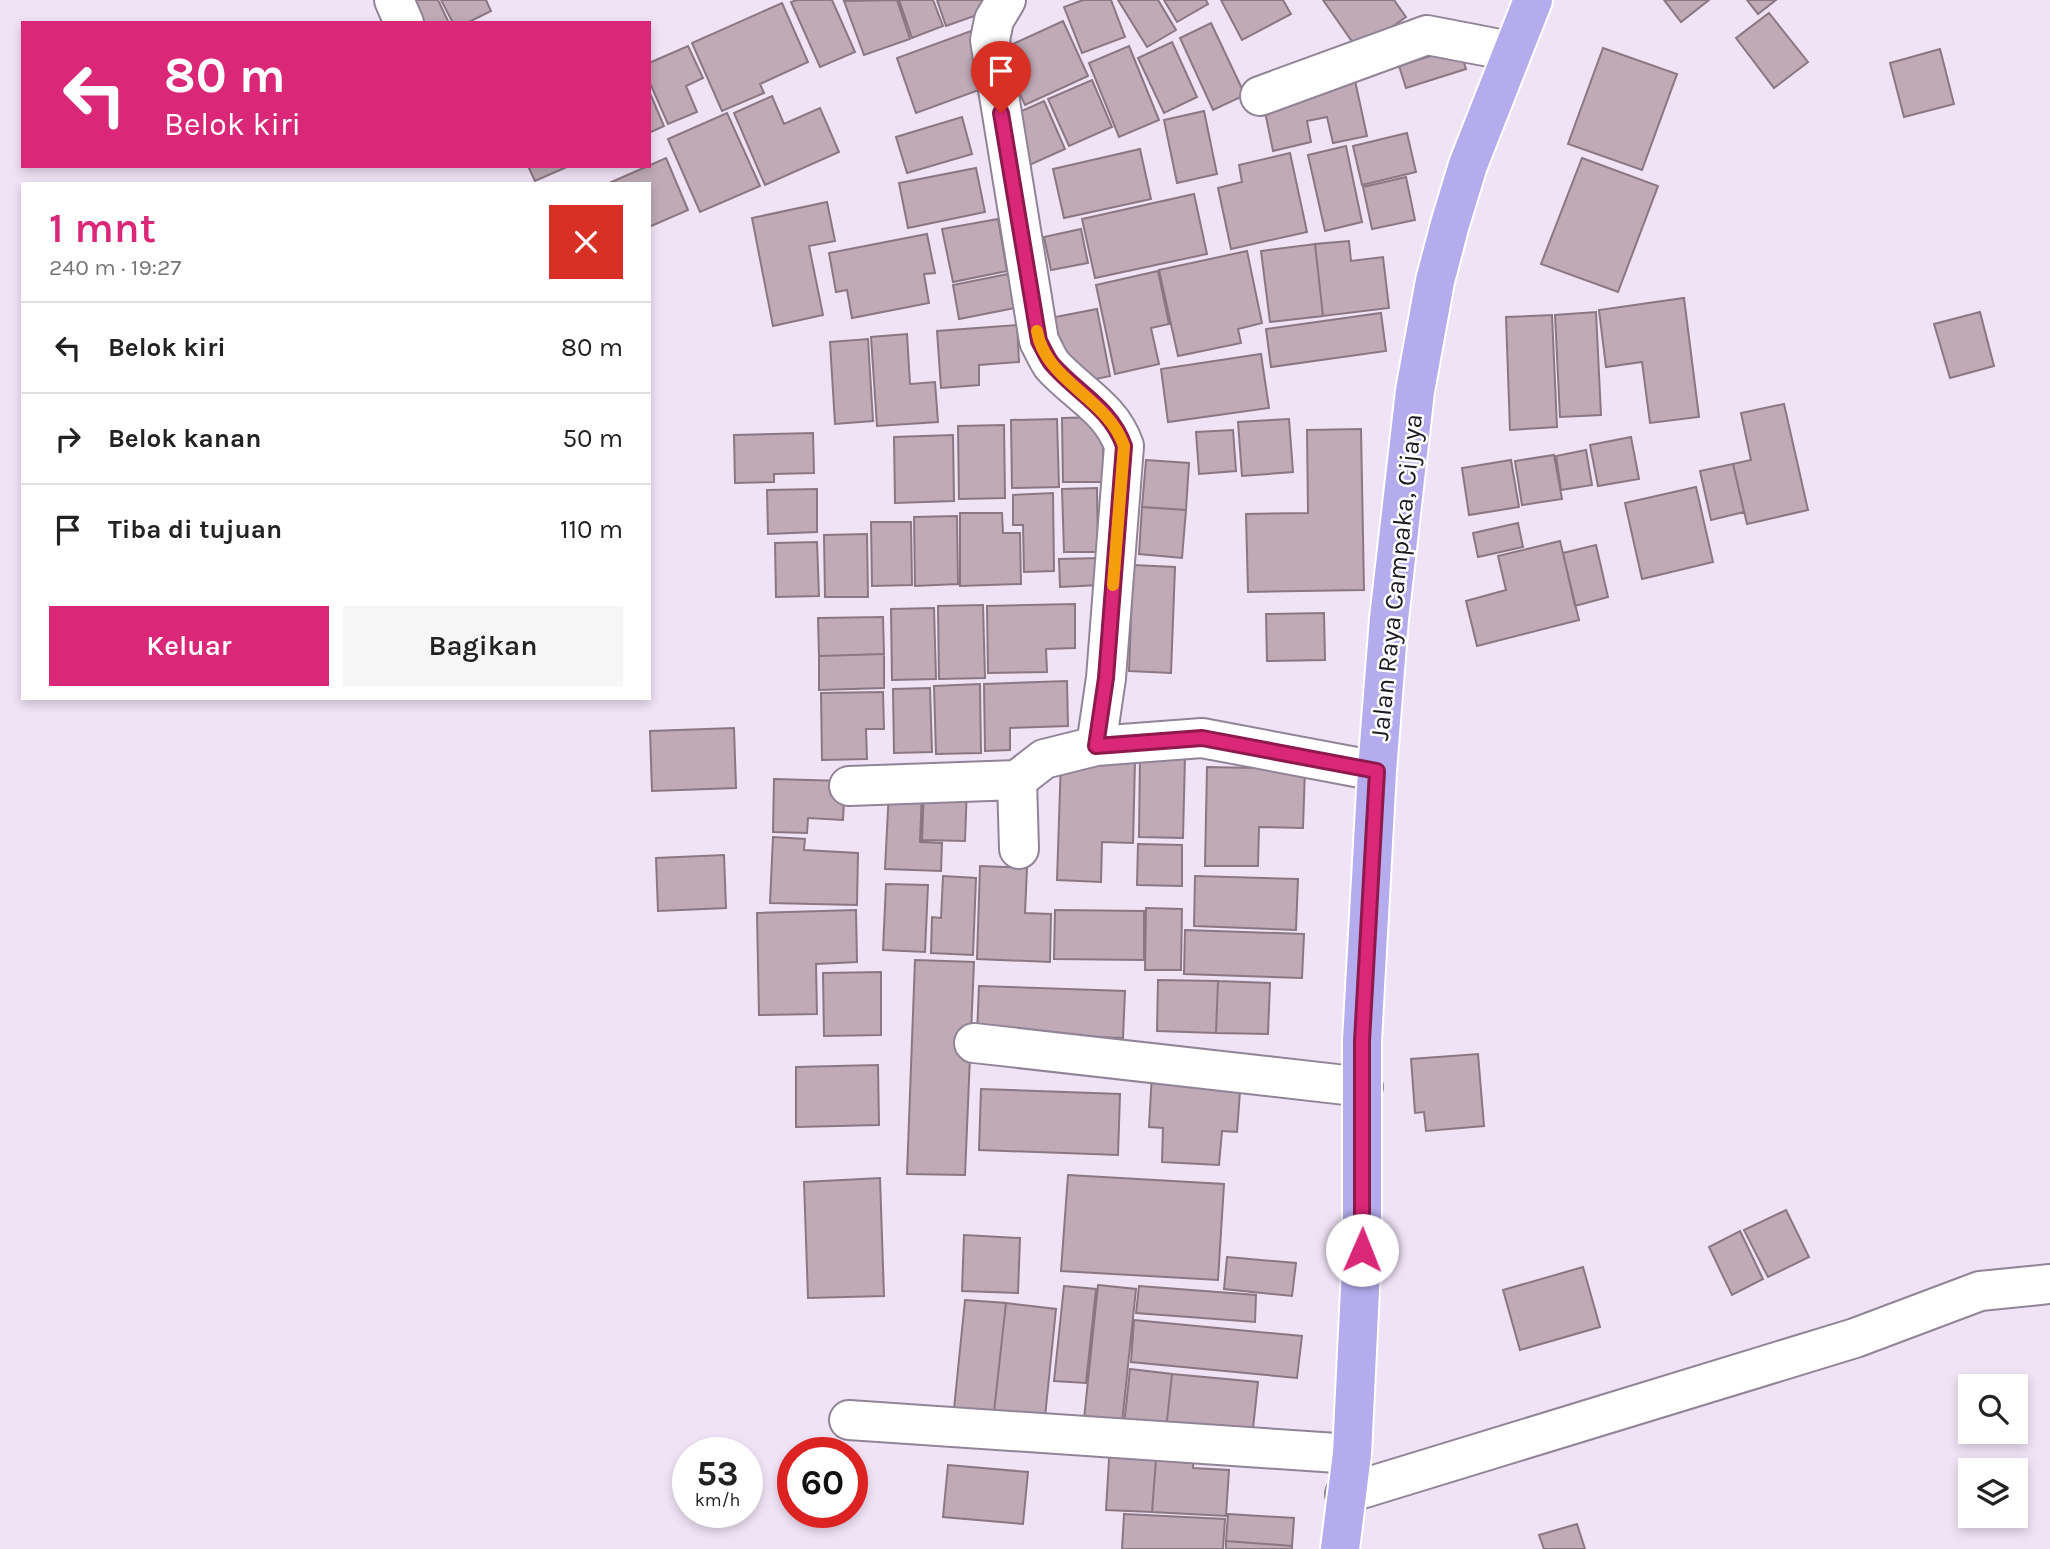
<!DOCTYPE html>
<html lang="id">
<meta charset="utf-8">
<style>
body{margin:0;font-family:Karla,sans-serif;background:#f6f6f6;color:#222;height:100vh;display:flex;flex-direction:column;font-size:26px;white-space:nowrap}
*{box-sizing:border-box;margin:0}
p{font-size:23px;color:#767676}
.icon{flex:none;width:38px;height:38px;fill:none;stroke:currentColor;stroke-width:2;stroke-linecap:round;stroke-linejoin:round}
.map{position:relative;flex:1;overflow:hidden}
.side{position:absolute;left:21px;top:182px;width:630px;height:518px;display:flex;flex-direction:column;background:#fff;border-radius:0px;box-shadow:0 4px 10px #0003}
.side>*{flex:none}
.guide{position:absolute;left:21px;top:21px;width:630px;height:147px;border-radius:0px;box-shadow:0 4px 10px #0003;background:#db2777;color:#fff;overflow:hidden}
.buttons{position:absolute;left:1958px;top:1374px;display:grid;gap:14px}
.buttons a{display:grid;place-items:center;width:70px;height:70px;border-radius:0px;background:#fff;box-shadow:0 4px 10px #0003;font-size:35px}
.speed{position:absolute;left:672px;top:1437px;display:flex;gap:14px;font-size:35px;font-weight:700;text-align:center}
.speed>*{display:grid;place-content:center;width:91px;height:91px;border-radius:50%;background:#fff;box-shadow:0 4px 10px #0003;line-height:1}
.speed small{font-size:18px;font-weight:400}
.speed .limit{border:10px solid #d22;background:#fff;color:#111}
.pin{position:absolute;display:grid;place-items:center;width:60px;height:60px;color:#fff;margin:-72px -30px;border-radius:50% 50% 50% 0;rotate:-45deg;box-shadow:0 0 7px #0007}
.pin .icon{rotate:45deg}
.me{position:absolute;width:77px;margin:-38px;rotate:1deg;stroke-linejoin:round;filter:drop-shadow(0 0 5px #0008)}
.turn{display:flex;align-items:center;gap:24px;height:147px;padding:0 28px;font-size:32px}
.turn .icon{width:91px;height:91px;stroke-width:2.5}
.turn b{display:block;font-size:49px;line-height:60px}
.round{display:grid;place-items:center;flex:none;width:74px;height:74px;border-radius:0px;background:#f6f6f6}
.overview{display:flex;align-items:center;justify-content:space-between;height:119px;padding:0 28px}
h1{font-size:42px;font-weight:600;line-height:52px;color:#db2777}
.cta{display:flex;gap:14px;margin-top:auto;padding:14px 28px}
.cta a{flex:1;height:80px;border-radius:0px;background:#db2777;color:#fff;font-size:28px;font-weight:600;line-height:80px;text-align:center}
.cta a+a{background:#f6f6f6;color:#222}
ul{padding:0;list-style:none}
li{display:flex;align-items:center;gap:21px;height:91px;padding:0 28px;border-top:2px solid #e0e0e0}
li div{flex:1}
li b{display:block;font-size:26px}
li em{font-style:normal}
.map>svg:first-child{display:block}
.building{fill:#bfaab6;stroke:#8b7782;stroke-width:2}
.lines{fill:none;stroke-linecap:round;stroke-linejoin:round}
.minor-casing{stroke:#908496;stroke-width:42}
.major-casing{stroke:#fff;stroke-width:42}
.minor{stroke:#fff;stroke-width:38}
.major{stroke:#b5aced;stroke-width:38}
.route-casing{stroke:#8e194d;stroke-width:18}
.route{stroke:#db2777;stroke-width:12}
.slow{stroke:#f59e0b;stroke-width:12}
.labels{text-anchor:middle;stroke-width:5;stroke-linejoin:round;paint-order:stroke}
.street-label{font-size:26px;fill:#201b22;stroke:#fff}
</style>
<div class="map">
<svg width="2050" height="1549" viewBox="0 0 2050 1549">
<rect width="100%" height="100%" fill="#f0e3f6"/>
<path class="building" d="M396 0H438L449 23H407Z
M441 0H486L491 11 467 23H453Z
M797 0H832L855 52 820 67 791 2Z
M897 0 910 39 864 55 844 1Z
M899 0H933L943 26 912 38Z
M937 0H994L997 8 946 26Z
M1083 0H1111L1125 37 1082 53 1064 7Z
M1118 0H1158L1176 30 1147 47Z
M1164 0H1206L1208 4 1177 22Z
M1221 0H1283L1291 14 1242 40Z
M1323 0H1394L1406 17 1358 50Z
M1664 0H1709L1681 22Z
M1747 0H1776L1758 14Z
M782 3 808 62 760 84 764 93 722 111 692 43Z
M1769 13 1808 62 1774 88 1736 38Z
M1063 21 1088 76 1025 105 1000 50Z
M1211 23 1245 95 1213 110 1180 38Z
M971 31 990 86 916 113 897 58Z
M1172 42 1197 97 1164 113 1138 58Z
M688 46 703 78 686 86 697 112 668 124 649 81V63Z
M1129 46 1159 120 1119 137 1089 63Z
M1459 47 1466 69 1406 88 1399 66Z
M1603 48 1677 74 1642 170 1568 144Z
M1940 49 1954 104 1904 117 1890 63Z
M1354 76 1367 136 1333 143 1327 117 1307 121 1311 142 1273 151 1262 97Z
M1092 80 1112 127 1069 146 1048 99Z
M649 91 664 126 649 133Z
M772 96 784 124 820 108 839 152 765 185 734 113Z
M1044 101 1065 149 1025 167 1004 119Z
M1204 111 1217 174 1177 183 1164 120Z
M727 113 760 186 700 212 668 139Z
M962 117 972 154 907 173 896 137Z
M1407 133 1416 172 1362 185 1353 146Z
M1346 146 1362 222 1325 231 1308 155Z
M1140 149 1151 199 1064 218 1053 169Z
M1290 153 1307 232 1231 249 1218 188 1242 182 1239 165Z
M666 158 688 210 649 227V184H607Z
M1582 158 1658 186 1618 292 1541 264Z
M528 166H569L535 181Z
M976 168 985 212 908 228 899 183Z
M1406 177 1415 220 1372 229 1363 187Z
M1194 194 1207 254 1095 278 1082 219Z
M827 202 835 241 809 246 823 315 773 326 752 218Z
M998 219 1007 271 953 282 942 229Z
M1081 229 1088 263 1051 270 1044 237Z
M927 234 935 273 924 274 929 303 852 318 847 290 836 292 829 253Z
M1349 241 1351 261 1383 257 1389 308 1323 316 1315 244Z
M1315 244 1323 316 1270 322 1261 251Z
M1247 251 1262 323 1238 329 1241 343 1178 356 1159 270Z
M1158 271 1169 324 1151 328 1159 364 1115 374 1096 285Z
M1008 274 1015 308 959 319 953 285Z
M1684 298 1699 417 1650 423 1642 362 1606 367 1599 310Z
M1097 309 1110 376 1082 382 1060 370 1050 318Z
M1596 312 1601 415 1560 417 1555 315Z
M1980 312 1994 366 1950 378 1934 324Z
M1381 313 1386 351 1271 367 1266 329Z
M1552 315 1557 427 1510 430 1506 317Z
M1017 325 1019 362 979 365V385L941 388 937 331Z
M907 334 910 384 935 382 938 422 877 426 871 337Z
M868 339 873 421 835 424 830 342Z
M1261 354 1269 408 1168 422 1161 369Z
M1784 404 1808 510 1747 524 1733 464 1751 460 1741 413Z
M1102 417 1104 482H1063L1062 418Z
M1057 419 1059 487 1012 488 1011 420Z
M1289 419 1293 472 1242 476 1238 422Z
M1004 425 1005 498 959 499 958 426Z
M1361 429 1364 590 1248 592 1246 514 1308 513 1307 430Z
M1233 430 1236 471 1199 474 1196 432Z
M813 433 814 473 774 474V482L735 483 734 435Z
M953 435 954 501 895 503 894 437Z
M1631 437 1639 479 1598 486 1590 445Z
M1586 450 1592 485 1561 490 1556 456Z
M1554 455 1562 499 1522 505 1515 461Z
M1146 460 1189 463 1186 510 1142 507Z
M1511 460 1519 507 1469 515 1462 468Z
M1733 464 1744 512 1711 520 1700 471Z
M1696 487 1713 562 1642 579 1625 503Z
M1097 488 1098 552H1064L1062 489Z
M817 489V532L768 534 767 490Z
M1053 493 1054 571 1024 572 1023 525H1013V495Z
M1142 507 1186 510 1182 558 1139 554Z
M960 513H1002L1003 533H1020L1021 584 960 586Z
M957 516 958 584 915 586 914 517Z
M871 522H911L912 585 872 586Z
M1518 523 1523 547 1478 557 1473 533Z
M867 534 868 597H825L824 535Z
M1560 541 1579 620 1477 646 1466 601 1506 590 1498 556Z
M817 542 819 596 776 597 775 543Z
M1596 545 1608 597 1575 606 1563 553Z
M1099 558 1100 585 1060 587 1059 559Z
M1133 565 1175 567 1171 673 1129 671Z
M1075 604V648L1046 649 1047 672 988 673 987 606Z
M983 605 985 678 939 679 938 606Z
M934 608 936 679 892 680 891 609Z
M1324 613 1325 660 1267 661 1266 614Z
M883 617 884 654 819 656 818 618Z
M884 654V688L819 690V656Z
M1067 681 1068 726 1010 728V750L985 751 984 684Z
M980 684 981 753 936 754 934 686Z
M930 688 932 752 894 753 893 689Z
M883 692 884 729H866L867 759 822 760 821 693Z
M734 728 736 788 652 791 650 731Z
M1140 755 1185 756 1183 838 1139 837Z
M1061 760 1135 761 1133 843 1102 842 1101 882 1057 880Z
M1207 767 1305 769 1303 828 1259 827 1258 866H1205Z
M774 779 845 781 843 820 808 818 807 833 773 832Z
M924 785 967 786 965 841 922 840Z
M889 790 922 791 920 842 942 843 941 871 885 869Z
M773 837 805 839 804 850 858 853 857 905 770 903Z
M1138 844 1182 845V886L1137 885Z
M724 855 726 908 658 911 656 858Z
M980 866 1027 868 1025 913 1051 914 1050 962 977 959Z
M943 876 976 878 973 955 931 953 932 917 941 918Z
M1195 876 1298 879 1296 930 1194 926Z
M886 884 928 885 925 952 883 950Z
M1146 908 1182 909 1181 970H1145Z
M856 910 857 962 816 964 817 1014 759 1015 757 913Z
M1055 910 1144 911V960L1054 959Z
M1185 930 1304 934 1302 978 1184 974Z
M915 960 974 962 965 1175 907 1174Z
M881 972V1035L824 1036 823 973Z
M1158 980 1218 981 1216 1033 1157 1031Z
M1218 981 1270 983 1268 1034 1216 1033Z
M979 986 1125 991 1123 1038 977 1033Z
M1478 1054 1484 1126 1426 1131 1424 1112 1415 1113 1411 1059Z
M878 1065 879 1125 796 1127V1067Z
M1152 1073 1241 1078 1237 1132 1222 1131 1219 1165 1162 1162 1163 1128 1149 1127Z
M981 1089 1120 1094 1118 1155 979 1150Z
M1068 1175 1224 1184 1218 1280 1061 1271Z
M880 1178 884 1296 808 1298 804 1182Z
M1786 1210 1809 1257 1768 1277 1744 1230Z
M1740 1231 1763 1279 1732 1295 1709 1247Z
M964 1235 1020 1238 1018 1293 962 1291Z
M1227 1257 1296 1263 1292 1296 1224 1289Z
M1583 1267 1600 1327 1520 1350 1503 1290Z
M1098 1285 1136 1289 1122 1423 1084 1419Z
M1064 1286 1096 1289 1086 1383 1054 1381Z
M1139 1286 1256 1295 1255 1322 1136 1313Z
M965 1300 1006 1303 994 1412 954 1409Z
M1006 1303 1056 1309 1045 1417 994 1412Z
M1134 1320 1302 1336 1297 1378 1131 1362Z
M1130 1369 1172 1374 1166 1430 1124 1425Z
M1172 1374 1258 1382 1252 1438 1166 1430Z
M1110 1443 1157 1446 1152 1512 1106 1510Z
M1157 1446 1194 1448 1193 1468 1229 1470 1226 1516 1152 1512Z
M948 1465 1028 1472 1023 1524 943 1517Z
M1124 1514 1225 1519 1223 1549H1122Z
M1228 1514 1294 1518 1292 1546 1226 1541Z
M1577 1524 1585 1549H1544L1539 1535Z
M1226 1541 1292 1546V1549H1226Z"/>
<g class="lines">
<defs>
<path id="minor" d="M394 0 404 23
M1006 0 994 20 990 40 1039 341C1043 348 1047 358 1052 365 1077 393 1111 408 1124 446L1106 678 1096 746 1202 738 1377 771
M1260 96 1427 35 1510 51
M1017 780 1019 849
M849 786 1017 780 1044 759 1096 746
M974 1043 1363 1087
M849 1420 1352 1454
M1345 1494 1855 1338 1980 1291 2050 1284"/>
<path id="major" d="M1340 1549 1352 1454 1362 1249V1041L1377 771 1389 619 1415 391 1435 281 1450 224 1468 165 1533 0"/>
</defs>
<use href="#minor" class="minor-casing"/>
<use href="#major" class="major-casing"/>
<use href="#minor" class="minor"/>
<use href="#major" class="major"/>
</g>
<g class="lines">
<defs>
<path id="route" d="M1001 113 1039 341C1043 348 1047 358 1052 364 1077 393 1111 408 1124 446L1106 678 1096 746 1202 738 1377 771 1362 1041V1250"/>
</defs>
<use href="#route" class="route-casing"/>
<use href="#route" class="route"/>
<path class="slow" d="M1037 331C1045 381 1108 398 1124 446L1113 585"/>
</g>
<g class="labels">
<g class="street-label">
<text transform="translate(1396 577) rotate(-84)" y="9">Jalan Raya Campaka, Cijaya</text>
</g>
</g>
</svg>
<div class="buttons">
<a><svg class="icon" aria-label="search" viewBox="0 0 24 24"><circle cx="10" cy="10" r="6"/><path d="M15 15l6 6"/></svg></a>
<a><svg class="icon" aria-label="layers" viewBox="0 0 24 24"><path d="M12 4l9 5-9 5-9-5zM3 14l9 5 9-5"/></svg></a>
</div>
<div class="speed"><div>53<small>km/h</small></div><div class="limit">60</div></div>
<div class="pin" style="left:1001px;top:113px;background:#d93025"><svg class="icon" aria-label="arrive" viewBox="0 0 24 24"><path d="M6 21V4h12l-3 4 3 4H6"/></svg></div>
<svg class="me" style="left:1362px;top:1250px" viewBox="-20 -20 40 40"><circle r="19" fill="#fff"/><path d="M0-13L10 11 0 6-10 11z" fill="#db2777"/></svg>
<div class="guide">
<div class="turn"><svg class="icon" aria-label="left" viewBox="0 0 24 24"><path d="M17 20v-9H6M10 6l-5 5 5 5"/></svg><div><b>80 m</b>Belok kiri</div></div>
</div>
<section class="side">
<div class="overview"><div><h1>1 mnt</h1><p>240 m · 19:27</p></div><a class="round" style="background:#d93025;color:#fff"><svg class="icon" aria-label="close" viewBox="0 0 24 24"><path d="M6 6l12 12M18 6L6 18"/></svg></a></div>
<ul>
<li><svg class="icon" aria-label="left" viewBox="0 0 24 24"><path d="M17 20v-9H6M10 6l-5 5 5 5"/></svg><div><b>Belok kiri</b></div><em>80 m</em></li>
<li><svg class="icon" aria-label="right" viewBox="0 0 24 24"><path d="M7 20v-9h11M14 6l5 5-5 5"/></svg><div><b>Belok kanan</b></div><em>50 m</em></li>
<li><svg class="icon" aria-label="arrive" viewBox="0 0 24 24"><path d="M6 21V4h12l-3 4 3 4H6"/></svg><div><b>Tiba di tujuan</b></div><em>110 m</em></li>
</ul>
<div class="cta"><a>Keluar</a><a>Bagikan</a></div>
</section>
</div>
